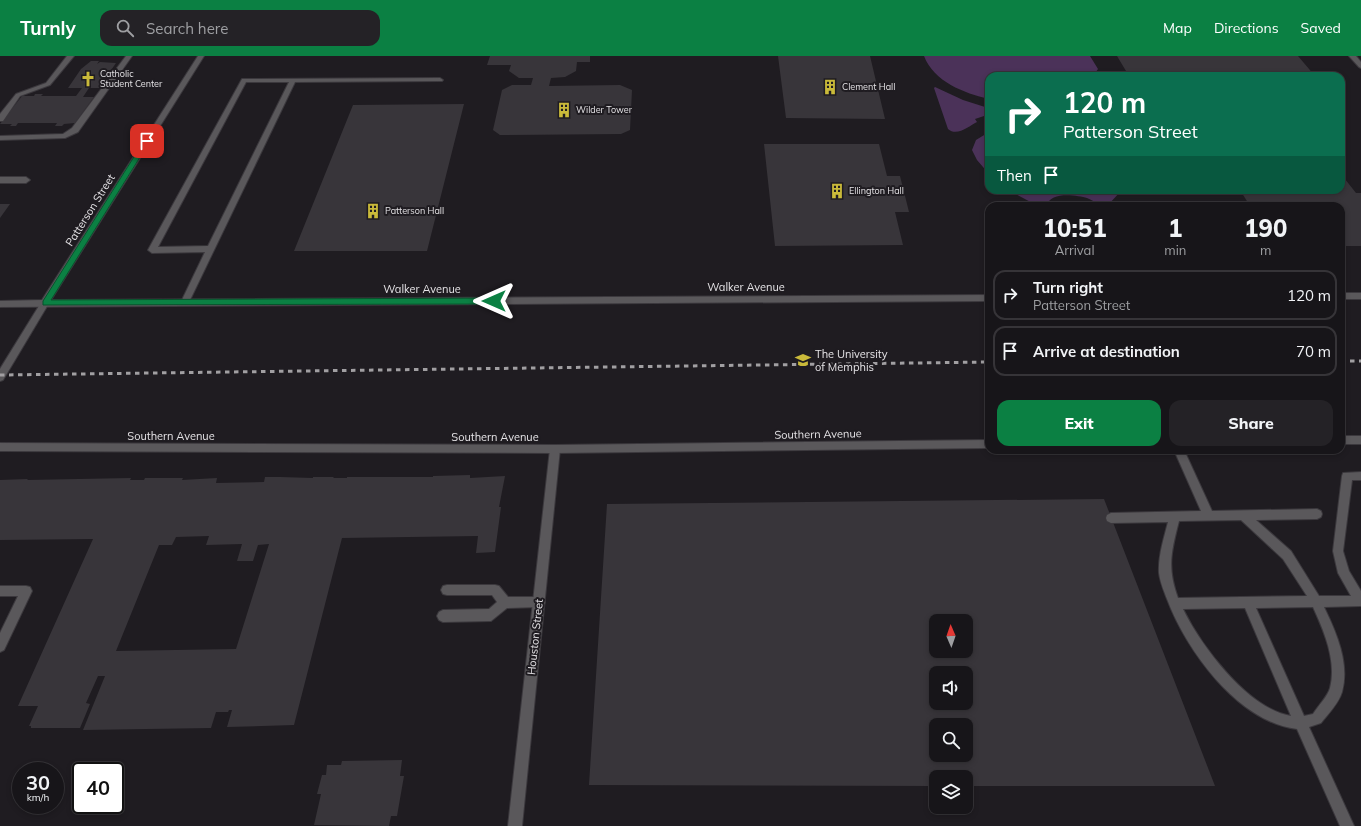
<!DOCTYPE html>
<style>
body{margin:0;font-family:Mulish,sans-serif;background:#242226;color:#f1f3f6;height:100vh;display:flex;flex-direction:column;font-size:15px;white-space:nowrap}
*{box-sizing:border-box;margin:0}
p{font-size:13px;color:#9e9fa2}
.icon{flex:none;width:22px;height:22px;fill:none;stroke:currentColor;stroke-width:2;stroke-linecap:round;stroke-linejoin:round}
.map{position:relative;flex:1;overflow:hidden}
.panel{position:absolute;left:985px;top:146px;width:360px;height:252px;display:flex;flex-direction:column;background:#171519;border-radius:12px;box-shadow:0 2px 6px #0003,0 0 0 1px #363438}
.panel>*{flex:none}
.hud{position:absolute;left:985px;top:16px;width:360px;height:122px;border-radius:12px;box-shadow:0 2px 6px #0003,0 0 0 1px #363438;background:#0b6e4f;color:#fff;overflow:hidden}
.needle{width:26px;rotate:358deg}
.buttons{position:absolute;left:929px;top:558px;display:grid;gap:8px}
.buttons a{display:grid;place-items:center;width:44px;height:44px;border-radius:8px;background:#171519;box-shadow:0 2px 6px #0003,0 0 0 1px #363438;font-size:20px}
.speed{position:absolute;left:12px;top:706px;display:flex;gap:8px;font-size:20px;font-weight:700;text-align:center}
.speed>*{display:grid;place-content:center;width:52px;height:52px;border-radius:50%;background:#171519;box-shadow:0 2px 6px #0003,0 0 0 1px #363438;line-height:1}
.speed small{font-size:10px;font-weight:400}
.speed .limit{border:2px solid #111;border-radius:6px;background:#fff;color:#111}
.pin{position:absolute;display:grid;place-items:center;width:34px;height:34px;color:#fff;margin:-17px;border-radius:8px;box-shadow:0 2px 6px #0006}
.me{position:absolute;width:44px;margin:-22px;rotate:270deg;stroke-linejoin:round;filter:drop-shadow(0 0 3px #0008)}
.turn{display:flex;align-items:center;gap:14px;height:84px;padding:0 12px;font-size:18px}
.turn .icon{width:52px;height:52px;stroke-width:2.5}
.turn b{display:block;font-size:28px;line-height:34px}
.then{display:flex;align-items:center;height:38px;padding:0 12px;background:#0003;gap:8px;font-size:15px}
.eta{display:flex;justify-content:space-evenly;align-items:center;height:68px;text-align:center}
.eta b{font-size:24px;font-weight:800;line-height:28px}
.action{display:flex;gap:8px;margin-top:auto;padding:8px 12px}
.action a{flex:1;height:46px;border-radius:12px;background:#0b8043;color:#fff;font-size:16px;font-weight:800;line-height:46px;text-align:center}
.action a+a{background:#242226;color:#f1f3f6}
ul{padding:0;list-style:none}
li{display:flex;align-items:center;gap:12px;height:50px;margin:0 8px 6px;padding:0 4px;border:2px solid #363438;border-radius:12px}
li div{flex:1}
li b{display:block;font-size:15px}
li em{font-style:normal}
header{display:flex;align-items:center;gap:24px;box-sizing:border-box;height:56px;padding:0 20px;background:#0b8043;color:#fff}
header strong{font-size:19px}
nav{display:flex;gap:22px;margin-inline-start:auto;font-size:14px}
.search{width:280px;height:36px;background:#242226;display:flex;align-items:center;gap:10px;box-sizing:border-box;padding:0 14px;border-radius:12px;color:#9e9fa2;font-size:15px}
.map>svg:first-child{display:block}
.green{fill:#4b3259}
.building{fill:#38353a;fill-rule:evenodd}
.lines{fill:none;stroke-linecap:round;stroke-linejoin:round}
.service-casing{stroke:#3b383d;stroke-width:2}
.pedestrian-casing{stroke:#3b383d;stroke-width:2}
.minor-casing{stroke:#3b383d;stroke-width:2}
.tertiary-casing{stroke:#3b383d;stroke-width:2}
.service{fill:#5a585b;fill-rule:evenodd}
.pedestrian{fill:#5a585b;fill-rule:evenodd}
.minor{fill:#5a585b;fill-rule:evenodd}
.tertiary{fill:#5a585b;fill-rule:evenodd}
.rail{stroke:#a19fa2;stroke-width:3;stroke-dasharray:4.5 4.5;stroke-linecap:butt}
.route{fill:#0b8043;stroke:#07532c}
.labels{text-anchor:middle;stroke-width:4;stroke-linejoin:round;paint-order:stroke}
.far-poi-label{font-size:9px;fill:#e5e3e6;stroke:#1f1c21;text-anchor:start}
.street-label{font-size:11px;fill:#e5e3e6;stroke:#1f1c21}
.poi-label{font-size:11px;fill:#e5e3e6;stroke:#1f1c21;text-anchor:start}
</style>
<header>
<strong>Turnly</strong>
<div class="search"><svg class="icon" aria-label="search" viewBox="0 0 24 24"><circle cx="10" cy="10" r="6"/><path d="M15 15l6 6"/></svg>Search here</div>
<nav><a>Map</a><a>Directions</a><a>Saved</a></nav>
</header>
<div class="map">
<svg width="1361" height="770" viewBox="0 0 1361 770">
<rect width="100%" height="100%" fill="#1f1c21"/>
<path class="green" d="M924 0H1090L1098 13 1093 20H989V43C964 37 934 26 924 0Z
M935 31 963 44 985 51 989 61 986 62 984 60 975 63 977 66C969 70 957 81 948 73L934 32Z
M989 76V118L977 104 972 94 976 84Z
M1008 134H1122L1107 150C1098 150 1095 145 1087 142 1077 139 1049 135 1047 150H1038Z"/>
<path class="building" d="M490 0H590V6H577L576 15 565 21 551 22 549 30 620 29 632 34 630 74 621 78 500 79 493 74 502 34 512 29H531L533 22H519L509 15 511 9H487Z
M778 0H870L885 63 786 62Z
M1117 0H1298L1315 20H1129Z
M91 5H99L97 8 100 6 116 7 99 32H89L83 41H94L75 67 64 68 62 70H55L57 67H18L16 70H10L12 68H0L22 40H34L35 38H43L41 40H76L82 32H68L81 13Z
M464 48 427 195H294L353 49Z
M764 88H879L887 120H900L909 156H895L903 189 775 190Z
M1341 118 1356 137H1361V190H1341V150H1250L1240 134H1341Z
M0 148H10L0 162Z
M470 419V422L505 420 499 451H501L495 496 476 497 478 480 342 482 294 669 227 671 232 654H229L228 656H216L211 672 83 674 105 620H98L86 647 90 648 80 672H31V670H29L38 650H18L93 483 0 484V424L28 423 27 424 131 422 130 424H144L145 422H183L182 424 217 422 216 427 264 426 265 421H280L313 422V421H334L333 422H347V421H433V420ZM209 480 206 489 242 488 237 505H253L258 489 269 488 236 593 116 595 159 489H172L176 481Z
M1104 443 1215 730H966V721H936V730L589 729 607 448ZM936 565H966V595H936ZM936 617H966V647H936ZM936 669H966V699H936Z
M402 704 400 720H404L397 760H391L389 770 314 769 321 738H317L322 719H326L327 709H341L342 705Z"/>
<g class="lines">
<defs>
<path id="service" d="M67 0H74L50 29 20 40 3 65H0V58L16 38 46 27Z
M126 0H132L78 76 65 82 0 84V80L63 78 72 72Z
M1349 0H1356L1361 6V12L1359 11Z
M440 22 443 24 442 25 295 26 189 246 188 248H182L181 246 205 196 152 197 148 194 242 23ZM246 26H289L208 190 158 191Z
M0 121H26L30 124 26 127H0Z
M447 529H495L499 530 508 541H539L543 542 545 546 543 550 539 551 507 552 491 565 443 566 439 564 437 560 439 556 443 554 489 553 497 546 492 539H447L443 538 441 534 443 530Z
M0 530H26L30 531 32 535 4 594 0 596V577L18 540H0Z"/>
<path id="pedestrian" d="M1174 394H1184L1212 455 1317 453 1321 455 1322 458 1321 461 1317 463 1256 464 1291 495 1319 540H1351L1338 517 1333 495 1342 420 1343 417 1361 416V424H1352L1343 495 1349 515 1361 535V550L1324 551C1336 576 1350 607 1342 636 1339 647 1328 658 1321 667L1309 671 1354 770H1340L1297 673C1238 666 1186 594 1167 543 1164 535 1160 526 1159 517 1158 500 1164 482 1168 466L1111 467 1107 465 1106 462 1107 459 1111 457 1201 455ZM1241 464 1283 503 1307 540 1178 542C1167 512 1171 496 1179 465ZM1313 551C1324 575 1337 605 1330 632 1328 640 1318 650 1313 658L1304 660 1256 552ZM1245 552 1291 660C1248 653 1201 590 1183 553Z"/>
<path id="minor" d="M45 244 49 247 3 324 0 325V313L42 245Z
M555 389 559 390 560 393 522 770H508L550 393 551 390Z"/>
<path id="tertiary" d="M198 0H204L51 244 989 239V245L0 251V245L42 244Z
M1341 237H1361V243H1341Z
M1341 380H1361V388H1341Z
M989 384V392L555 397 0 395V387L555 389Z"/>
</defs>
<use href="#service" class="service-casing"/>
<use href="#pedestrian" class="pedestrian-casing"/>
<use href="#minor" class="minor-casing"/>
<use href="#tertiary" class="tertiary-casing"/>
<use href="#service" class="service"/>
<use href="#pedestrian" class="pedestrian"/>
<use href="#minor" class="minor"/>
<use href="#tertiary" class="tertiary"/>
<path class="rail" d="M1341 305H1361
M0 319 989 306"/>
</g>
<path class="route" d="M147 83 150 85 51 244 494 242 498 245 494 248 43 249V245L144 85Z"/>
<defs>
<symbol id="church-bare" viewBox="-9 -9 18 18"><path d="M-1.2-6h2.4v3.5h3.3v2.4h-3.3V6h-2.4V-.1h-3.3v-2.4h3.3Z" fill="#caba3a" stroke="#1f1c21" stroke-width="2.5" paint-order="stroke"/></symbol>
<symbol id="building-bare" viewBox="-9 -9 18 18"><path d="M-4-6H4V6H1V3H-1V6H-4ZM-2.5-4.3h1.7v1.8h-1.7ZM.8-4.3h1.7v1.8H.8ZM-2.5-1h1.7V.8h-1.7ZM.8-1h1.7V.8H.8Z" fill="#caba3a" stroke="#1f1c21" stroke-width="2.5" paint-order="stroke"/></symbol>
<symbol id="university-bare" viewBox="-9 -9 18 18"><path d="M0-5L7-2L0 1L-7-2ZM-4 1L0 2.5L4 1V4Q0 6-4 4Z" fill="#caba3a" stroke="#1f1c21" stroke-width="2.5" paint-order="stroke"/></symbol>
</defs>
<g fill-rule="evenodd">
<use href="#church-bare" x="77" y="12" width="22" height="22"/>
<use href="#building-bare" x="819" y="20" width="22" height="22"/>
<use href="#building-bare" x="553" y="43" width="22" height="22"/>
<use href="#building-bare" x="826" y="124" width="22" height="22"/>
<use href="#building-bare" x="362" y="144" width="22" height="22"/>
<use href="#university-bare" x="792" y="293" width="22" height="22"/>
</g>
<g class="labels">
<g class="far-poi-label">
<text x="100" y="21">Catholic<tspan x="100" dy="10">Student Center</tspan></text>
<text x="842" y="34">Clement Hall</text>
<text x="576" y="57">Wilder Tower</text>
<text x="849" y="138">Ellington Hall</text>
<text x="385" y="158">Patterson Hall</text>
</g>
<g class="street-label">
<text transform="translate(90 154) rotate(-58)" y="4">Patterson Street</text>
<text x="746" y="235">Walker Avenue</text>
<text x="422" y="237">Walker Avenue</text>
<text transform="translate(818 378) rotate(-1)" y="4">Southern Avenue</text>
<text x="171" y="384">Southern Avenue</text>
<text x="495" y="385">Southern Avenue</text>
<text transform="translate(535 581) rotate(-84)" y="4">Houston Street</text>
</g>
<g class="poi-label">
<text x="815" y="302">The University<tspan x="815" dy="13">of Memphis</tspan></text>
</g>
</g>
</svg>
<div class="buttons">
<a><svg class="needle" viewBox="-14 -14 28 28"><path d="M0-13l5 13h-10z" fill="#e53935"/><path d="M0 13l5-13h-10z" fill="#9e9fa2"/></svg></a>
<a><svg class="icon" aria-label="sound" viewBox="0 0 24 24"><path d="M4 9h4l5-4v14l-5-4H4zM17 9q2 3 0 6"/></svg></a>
<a><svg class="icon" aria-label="search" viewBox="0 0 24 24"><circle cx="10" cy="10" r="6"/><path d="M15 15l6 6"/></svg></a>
<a><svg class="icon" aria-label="layers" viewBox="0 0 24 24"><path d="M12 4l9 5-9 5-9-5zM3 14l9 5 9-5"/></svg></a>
</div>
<div class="speed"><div>30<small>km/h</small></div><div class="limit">40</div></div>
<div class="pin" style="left:147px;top:85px;background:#d93025"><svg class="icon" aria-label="arrive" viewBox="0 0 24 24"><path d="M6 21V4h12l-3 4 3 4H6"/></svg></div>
<svg class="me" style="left:494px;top:245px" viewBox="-20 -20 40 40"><path d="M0-17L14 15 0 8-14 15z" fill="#0b8043" stroke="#fff" stroke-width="4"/></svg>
<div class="hud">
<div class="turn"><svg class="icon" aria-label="right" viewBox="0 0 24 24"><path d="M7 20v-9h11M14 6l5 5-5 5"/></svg><div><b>120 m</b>Patterson Street</div></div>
<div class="then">Then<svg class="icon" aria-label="arrive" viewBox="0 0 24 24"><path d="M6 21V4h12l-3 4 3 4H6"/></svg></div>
</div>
<section class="panel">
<div class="eta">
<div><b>10:51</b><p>Arrival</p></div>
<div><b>1</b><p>min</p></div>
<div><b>190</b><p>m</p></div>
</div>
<ul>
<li><svg class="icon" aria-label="right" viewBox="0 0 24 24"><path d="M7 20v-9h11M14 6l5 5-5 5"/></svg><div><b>Turn right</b><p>Patterson Street</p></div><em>120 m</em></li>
<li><svg class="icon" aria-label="arrive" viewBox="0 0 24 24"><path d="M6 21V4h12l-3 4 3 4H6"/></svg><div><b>Arrive at destination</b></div><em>70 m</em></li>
</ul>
<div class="action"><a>Exit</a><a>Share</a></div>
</section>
</div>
